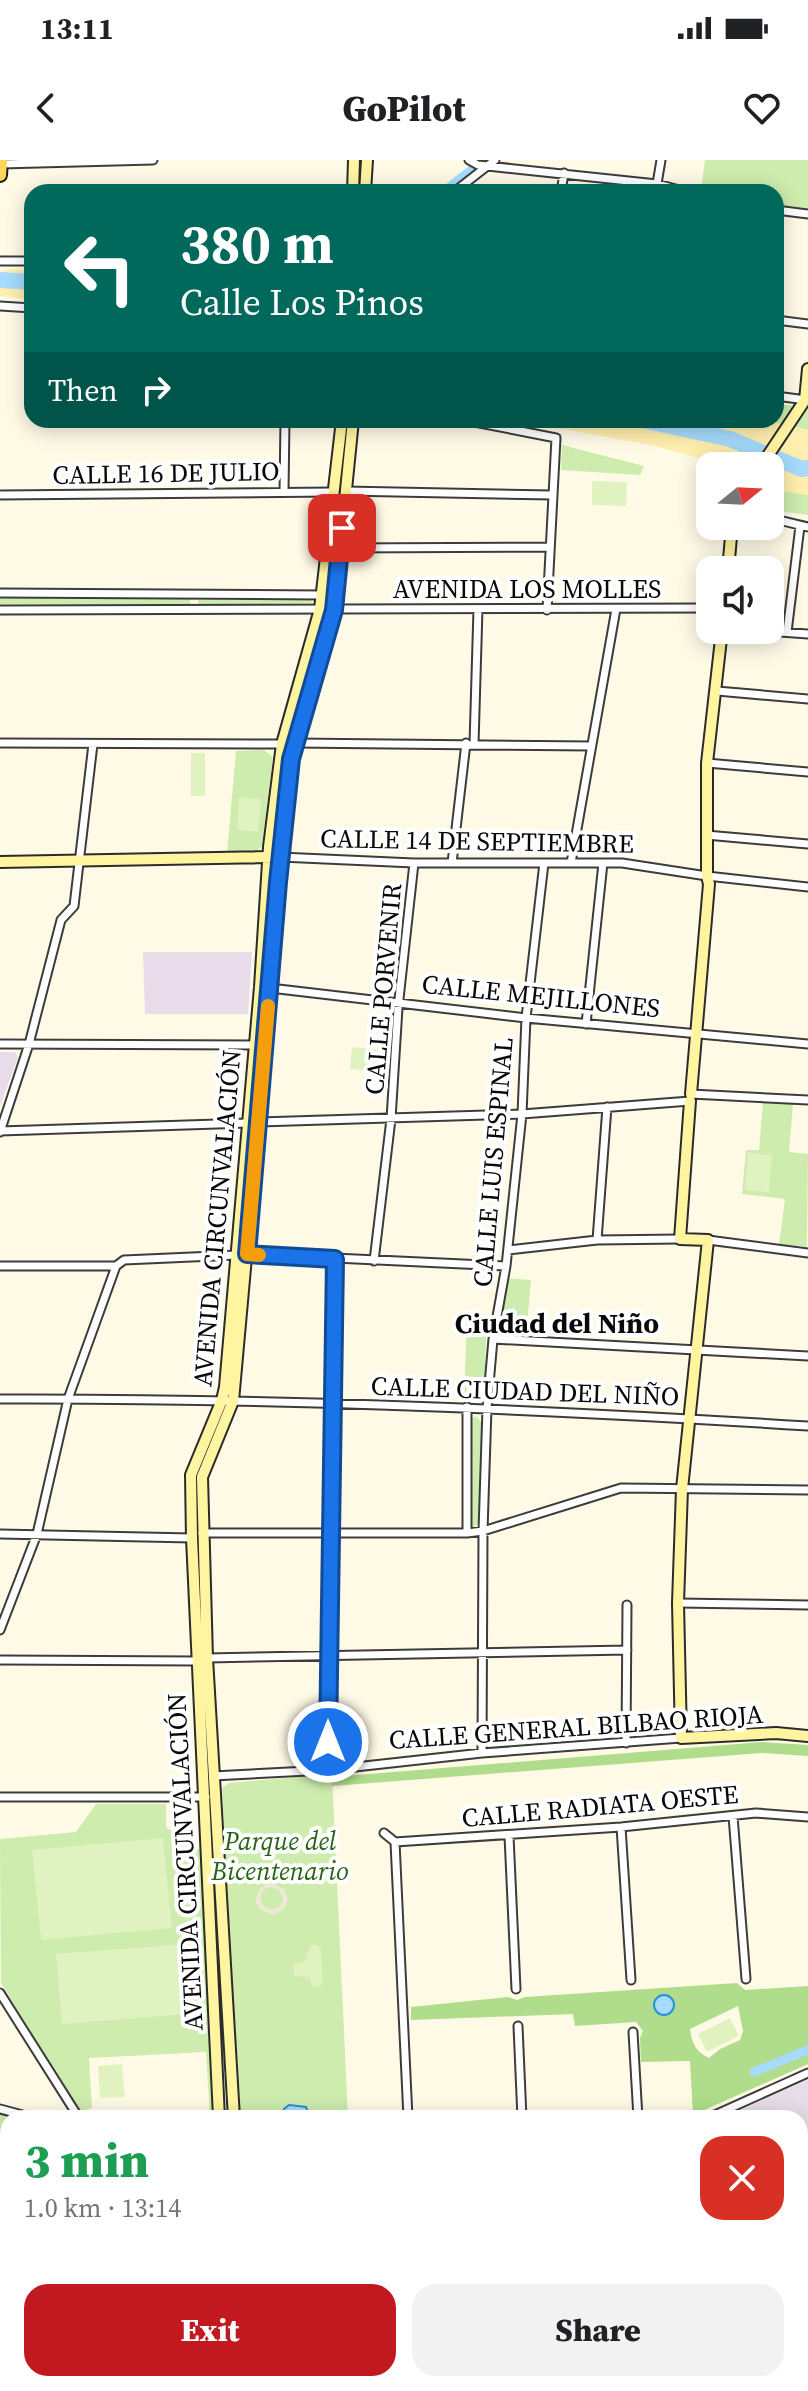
<!DOCTYPE html>
<meta charset="utf-8">
<style>
body{margin:0;font-family:"Source Serif 4",serif;background:#f2f2f2;color:#202124;height:100vh;display:flex;flex-direction:column;font-size:30px;white-space:nowrap}
*{box-sizing:border-box;margin:0}
p{font-size:26px;color:#757577}
.icon{flex:none;width:44px;height:44px;fill:none;stroke:currentColor;stroke-width:2;stroke-linecap:round;stroke-linejoin:round}
.map{position:relative;flex:1;overflow:hidden}
.sheet{position:absolute;left:0px;top:1950px;width:808px;height:282px;display:flex;flex-direction:column;background:#fff;border-radius:24px 24px 0 0;box-shadow:0 4px 20px #0003}
.sheet>*{flex:none}
.top-card{position:absolute;left:24px;top:24px;width:760px;height:244px;border-radius:24px;box-shadow:0 4px 20px #0003;background:#00695c;color:#fff;overflow:hidden}
.needle{width:52px;rotate:72deg}
.tools{position:absolute;left:696px;top:292px;display:grid;gap:16px}
.tools a{display:grid;place-items:center;width:88px;height:88px;border-radius:16px;background:#fff;box-shadow:0 4px 20px #0003;font-size:40px}
.pin{position:absolute;display:grid;place-items:center;width:68px;height:68px;color:#fff;margin:-34px;border-radius:16px;box-shadow:0 4px 12px #0006}
.me{position:absolute;width:88px;margin:-44px;rotate:0deg;stroke-linejoin:round;filter:drop-shadow(0 0 6px #0008)}
.turn{display:flex;align-items:center;gap:28px;height:168px;padding:0 24px;font-size:36px}
.turn .icon{width:104px;height:104px;stroke-width:2.5}
.turn b{display:block;font-size:56px;line-height:68px}
.then{display:flex;align-items:center;height:76px;padding:0 24px;background:#0003;gap:16px;font-size:30px}
.round{display:grid;place-items:center;flex:none;width:84px;height:84px;border-radius:24px;background:#f2f2f2}
.headline{display:flex;align-items:center;justify-content:space-between;height:136px;padding:0 24px}
h1{font-size:48px;font-weight:800;line-height:60px;color:#1e9e55}
.button{display:flex;gap:16px;margin-top:auto;padding:16px 24px}
.button a{flex:1;height:92px;border-radius:24px;background:#c2181f;color:#fff;font-size:32px;font-weight:800;line-height:92px;text-align:center}
.button a+a{background:#f2f2f2;color:#202124}
.status{display:flex;justify-content:space-between;align-items:center;height:56px;padding:0 40px;background:#fff;direction:ltr}
.status svg{height:22px;fill:currentColor}
header{display:flex;justify-content:space-between;align-items:center;height:104px;padding:0 24px;background:#fff;font-size:36px;font-weight:800}
.map>svg:first-child{display:block}
.industrial{fill:#e9dcea}
.green{fill:#cdecad}
.forest{fill:#b0dd8b;fill-rule:evenodd}
.sand{fill:#ffeeae}
.pitch{fill:#e0f2c0}
.plaza{fill:#eee8d6;fill-rule:evenodd}
.water{fill:#a6dbfb;stroke:#2790d7;stroke-width:2}
.lines{fill:none;stroke-linecap:round;stroke-linejoin:round}
.stream{stroke:#2790d7;stroke-width:3}
.canal{stroke:#a6dbfb;stroke-width:9}
.river{stroke:#a6dbfb;stroke-width:16}
.street-casing{stroke:#3c3c3c;stroke-width:11}
.secondary-casing{stroke:#2b2b2b;stroke-width:14}
.primary-casing{stroke:#1a1a1a;stroke-width:16}
.street{stroke:#fff;stroke-width:7}
.secondary{stroke:#fff5a1;stroke-width:10}
.primary{stroke:#ffd756;stroke-width:12}
.route-casing{stroke:#114b97;stroke-width:20}
.route{stroke:#1a73e8;stroke-width:14}
.slow{stroke:#f59e0b;stroke-width:14}
.labels{text-anchor:middle;stroke-width:8;stroke-linejoin:round;paint-order:stroke}
.street-label{font-size:26px;fill:#090909;stroke:#fff}
.park-label{font-size:26px;font-style:italic;fill:#266416;stroke:#fff}
.neighbourhood-label{font-size:28px;font-weight:bold;fill:#090909;stroke:#fff}
</style>
<div class="status"><b>13:11</b><svg viewBox="0 0 49 12"><path d="M0 12V9h3v3zM5 12V6h3v6zM10 12V3h3v9zM15 12V0h3v12zM26 1h20v11H26zM47 4h2v5h-2z"/></svg></div>
<header><svg class="icon" aria-label="back" viewBox="0 0 24 24"><path d="M15 5l-7 7 7 7"/></svg>GoPilot<svg class="icon" aria-label="heart" viewBox="0 0 24 24"><path d="M12 20l-8-8c-3-5 5-10 8-4 3-6 11-1 8 4z"/></svg></header>
<div class="map">
<svg width="808" height="2231" viewBox="0 0 808 2231">
<rect width="100%" height="100%" fill="#fffae6"/>
<path class="industrial" d="M143 792H252L248 854H145Z
M0 892H15L18 897 0 946Z
M808 1920V2202L800 2206V1958H721Z"/>
<path class="green" d="M705 0H808V50L776 46V32L701 30Z
M776 244 808 247V270L763 260H776Z
M562 285 644 306 640 315 561 310Z
M770 323 784 331 808 335V355L770 350Z
M0 438 190 439V445L0 444Z
M198 440H309L314 443 309 447 198 446Z
M264 590 273 597 262 686 255 693H227L236 591Z
M763 943 793 944 789 992 808 994 807 1087 779 1084 785 1039 742 1034 746 990H759Z
M506 1118 531 1120 526 1176 499 1174Z
M467 1155 491 1157 486 1178 484 1242 464 1241Z
M476 1256 482 1263 480 1361 473 1368 468 1366 470 1260Z
M332 1614 348 1958H239L222 1628 229 1623Z
M96 1644H166V1667L200 1690 215 1958H210L206 1892 89 1898 92 1948 79 1952 1 1823 0 1679 76 1672Z
M0 1954 18 1958H8V2018L0 2016Z
M249 2224H373L408 2231H251Z"/>
<path class="forest" d="M762 1582 808 1585V1596L762 1593 332 1626V1617Z
M737 1823 745 1830 808 1826V1904L693 1955 690 1901 641 1902 640 1878 643 1871 636 1862 575 1866 573 1854 411 1860V1847L508 1837 517 1840 525 1837ZM738 1846 743 1871 740 1880 720 1889 709 1898C695 1891 692 1883 690 1869Z"/>
<path class="sand" d="M9 109 32 111V140L0 136V112Z
M511 260H763L808 270V335L784 331 770 323V306H726L652 285Z"/>
<path class="pitch" d="M592 321 627 322 626 346 592 345Z
M191 593H205V636H191Z
M239 637 261 639 258 672 237 670Z
M352 887 388 891 386 913 350 909Z
M748 993 772 995 769 1032 745 1030Z
M163 1678 172 1768 41 1780 32 1690Z
M185 1784 189 1854 62 1864 56 1794Z
M315 1784 321 1789 323 1822 319 1828 313 1827 309 1817 294 1816 293 1804 306 1801 309 1788Z
M730 1858 739 1876 707 1892 698 1874Z
M122 1904 125 1937 100 1938 98 1906Z"/>
<path class="plaza" d="M271 1723 284 1729 288 1739 285 1748 274 1755 260 1750 255 1741 261 1727ZM271 1727 279 1730 283 1738 280 1746 272 1750 264 1747 260 1738 263 1730Z"/>
<path class="water" d="M654 1845a10 10 0 1 1 20 0a10 10 0 1 1-20 0Z
M289 1945 306 1947 310 1958H286L284 1949Z"/>
<g class="lines">
<path class="stream" d="M0 2219 8 2224
M9 2224 22 2231"/>
<path class="canal" d="M443 32 484 0
M754 1912 808 1890"/>
<path class="river" d="M0 120 32 122
M642 260 730 279 802 309 808 308"/>
<defs>
<path id="street" d="M469 0 478 5 657 24 687 32
M1 4 153 0
M657 24 661 0
M454 32 495 0
M561 32 564 13
M776 50 808 54
M0 101H32
M0 146 32 148
M776 160 808 164
M776 236 806 240
M464 260 556 278 547 450
M345 331 552 335
M284 332 285 260
M0 335 333 332
M770 358 808 367
M341 388 549 387
M0 433 322 435 336 441
M0 450 710 448
M753 470 808 474
M787 472 800 366
M717 531 808 539
M0 583 282 584
M295 583 591 586
M474 584 478 449
M707 603 808 612
M706 675 808 684
M280 697 414 703H622L707 716 808 727
M452 703 466 583
M571 703 616 449
M270 828 526 858 808 884
M586 864 603 703
M0 884 255 885
M259 962 522 954 690 941 691 934 808 940
M0 971 248 963
M0 972 29 884 61 760 74 746 93 584
M597 1080 607 947
M708 1080 808 1093
M508 1090 597 1080 680 1079
M247 1094 506 1106
M374 1101 391 959 398 848 414 703
M0 1106H116L124 1100 237 1095
M493 1179 808 1196
M0 1239C270 1238 539 1249 808 1266
M202 1373H467L483 1371 621 1328 808 1330
M467 1373V1247
M0 1374 192 1378
M678 1443 808 1445
M0 1470 37 1374 68 1239 116 1106
M207 1498 627 1490
M0 1500 197 1501
M626 1583 627 1445
M482 1593 483 1371 487 1248 493 1179 506 1106 522 954 526 858 544 703
M328 1610 335 1099
M213 1616 328 1610 482 1593 681 1578
M0 1637H206
M733 1656 746 1819
M621 1667 631 1820
M384 1673 395 1682 408 1958
M509 1676 516 1829
M395 1682 621 1667 756 1653 808 1657
M0 1833 79 1958
M518 1866 522 1958
M633 1872 638 1958
M0 1949 34 1958
M708 1958 808 1913
M0 2021 8 2023
M0 2214 8 2218
M20 2224 33 2231
M246 2224V2231
M741 2224 744 2231
M749 2224 752 2231
M0 2225 11 2231"/>
<path id="secondary" d="M353 32 354 0
M365 32 367 0
M761 306 805 240 808 209
M728 410 732 366
M0 702 274 697
M691 934 709 724 707 716V603L722 470
M690 941 680 1079 708 1080 682 1329 678 1443 681 1578 776 1573 808 1576
M219 1958 192 1378 191 1315 222 1240 225 1227 260 827 269 687 282 584 320 449 342 260
M234 1958 207 1498 202 1317 233 1241 291 599 334 450 353 260
M0 2112 8 2116
M185 2224 190 2231
M230 2224 238 2231
M215 2231 219 2224
M792 2231 808 2223"/>
<path id="primary" d="M0 15 1 0"/>
</defs>
<use href="#street" class="street-casing"/>
<use href="#secondary" class="secondary-casing"/>
<use href="#primary" class="primary-casing"/>
<use href="#street" class="street"/>
<use href="#secondary" class="secondary"/>
<use href="#primary" class="primary"/>
</g>
<g class="lines">
<defs>
<path id="route" d="M328 1582 335 1099 247 1094 278 722 291 599 334 450 342 368"/>
</defs>
<use href="#route" class="route-casing"/>
<use href="#route" class="route"/>
<path class="slow" d="M259 1095 247 1094 268 846"/>
</g>
<g class="labels">
<g class="street-label">
<text transform="translate(166 313) rotate(-1)" y="9">CALLE 16 DE JULIO</text>
<text x="527" y="438">AVENIDA LOS MOLLES</text>
<text transform="translate(477 681) rotate(1)" y="9">CALLE 14 DE SEPTIEMBRE</text>
<text transform="translate(383 829) rotate(-85)" y="9">CALLE PORVENIR</text>
<text transform="translate(541 836) rotate(6)" y="9">CALLE MEJILLONES</text>
<text transform="translate(493 1002) rotate(-85)" y="9">CALLE LUIS ESPINAL</text>
<text transform="translate(217 1058) rotate(-85)" y="9">AVENIDA CIRCUNVALACIÓN</text>
<text transform="translate(525 1231) rotate(2)" y="9">CALLE CIUDAD DEL NIÑO</text>
<text transform="translate(576 1567) rotate(-4)" y="9">CALLE GENERAL BILBAO RIOJA</text>
<text transform="translate(600 1646) rotate(-5)" y="9">CALLE RADIATA OESTE</text>
<text transform="translate(185 1702) rotate(-93)" y="9">AVENIDA CIRCUNVALACIÓN</text>
</g>
<g class="park-label">
<text x="280" y="1690">Parque del<tspan x="280" dy="30">Bicentenario</tspan></text>
</g>
<g class="neighbourhood-label">
<text x="557" y="1173">Ciudad del Niño</text>
</g>
</g>
</svg>
<div class="tools">
<a><svg class="needle" viewBox="-14 -14 28 28"><path d="M0-13l5 13h-10z" fill="#e53935"/><path d="M0 13l5-13h-10z" fill="#757577"/></svg></a>
<a><svg class="icon" aria-label="sound" viewBox="0 0 24 24"><path d="M4 9h4l5-4v14l-5-4H4zM17 9q2 3 0 6"/></svg></a>
</div>
<div class="pin" style="left:342px;top:368px;background:#d93025"><svg class="icon" aria-label="arrive" viewBox="0 0 24 24"><path d="M6 21V4h12l-3 4 3 4H6"/></svg></div>
<svg class="me" style="left:328px;top:1582px" viewBox="-20 -20 40 40"><circle r="17" fill="#1a73e8" stroke="#fff" stroke-width="3"/><path d="M0-11L8 9 0 5-8 9z" fill="#fff"/></svg>
<div class="top-card">
<div class="turn"><svg class="icon" aria-label="left" viewBox="0 0 24 24"><path d="M17 20v-9H6M10 6l-5 5 5 5"/></svg><div><b>380 m</b>Calle Los Pinos</div></div>
<div class="then">Then<svg class="icon" aria-label="right" viewBox="0 0 24 24"><path d="M7 20v-9h11M14 6l5 5-5 5"/></svg></div>
</div>
<section class="sheet">
<div class="headline"><div><h1>3 min</h1><p>1.0 km · 13:14</p></div><a class="round" style="background:#d93025;color:#fff"><svg class="icon" aria-label="close" viewBox="0 0 24 24"><path d="M6 6l12 12M18 6L6 18"/></svg></a></div>
<div class="button"><a>Exit</a><a>Share</a></div>
</section>
</div>
